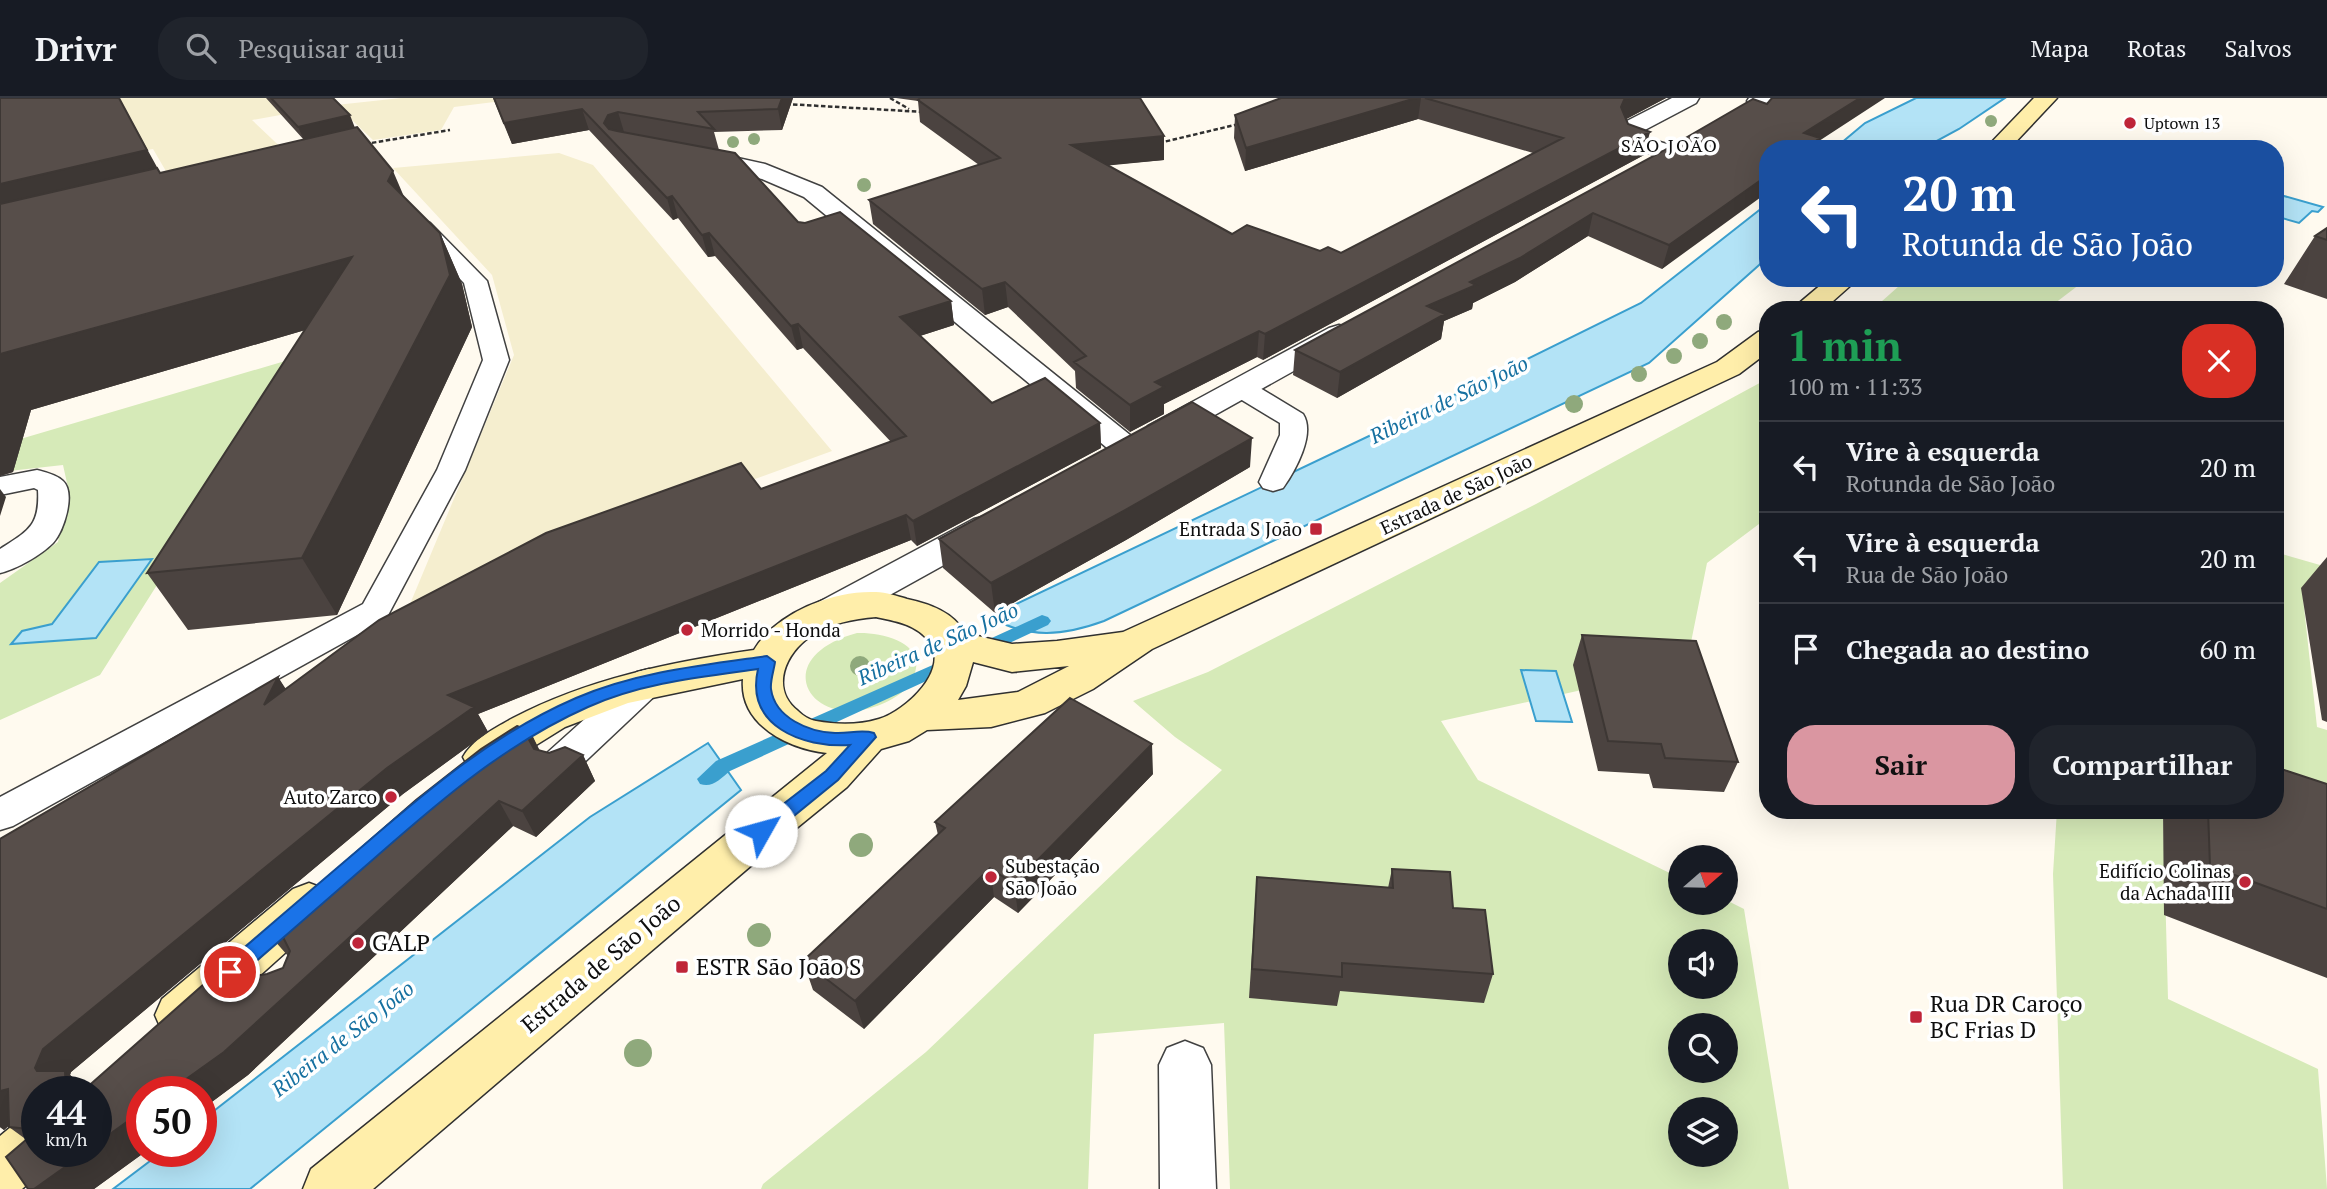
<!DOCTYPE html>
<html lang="pt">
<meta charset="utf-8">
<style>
body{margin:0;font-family:"PT Serif",serif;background:#20242c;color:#f1f3f6;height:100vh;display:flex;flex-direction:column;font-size:26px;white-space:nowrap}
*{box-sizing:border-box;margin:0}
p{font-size:23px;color:#9ea1a6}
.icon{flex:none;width:38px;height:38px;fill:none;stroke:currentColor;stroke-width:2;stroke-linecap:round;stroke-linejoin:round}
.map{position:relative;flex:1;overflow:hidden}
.sheet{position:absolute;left:1759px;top:203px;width:525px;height:518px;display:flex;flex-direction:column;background:#171b24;border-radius:28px;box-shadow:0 7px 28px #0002}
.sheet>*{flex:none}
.guide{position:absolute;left:1759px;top:42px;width:525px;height:147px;border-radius:28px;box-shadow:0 7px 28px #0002;background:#1a4fa0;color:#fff;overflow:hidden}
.needle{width:46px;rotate:70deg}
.tools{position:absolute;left:1668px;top:747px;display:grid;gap:14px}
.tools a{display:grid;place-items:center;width:70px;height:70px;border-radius:50%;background:#171b24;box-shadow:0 7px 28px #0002;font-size:35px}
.speed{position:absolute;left:21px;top:978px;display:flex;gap:14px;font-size:35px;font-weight:700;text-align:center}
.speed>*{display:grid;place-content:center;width:91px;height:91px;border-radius:50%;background:#171b24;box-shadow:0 7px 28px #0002;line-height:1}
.speed small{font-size:18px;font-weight:400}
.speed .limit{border:10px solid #d22;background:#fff;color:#111}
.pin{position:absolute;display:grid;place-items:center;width:60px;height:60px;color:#fff;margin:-30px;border:4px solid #fff;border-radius:50%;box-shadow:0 2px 7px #0007}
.me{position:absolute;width:77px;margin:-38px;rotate:52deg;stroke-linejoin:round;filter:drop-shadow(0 0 5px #0008)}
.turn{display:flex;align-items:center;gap:24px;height:147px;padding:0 28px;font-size:32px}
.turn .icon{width:91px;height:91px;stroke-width:2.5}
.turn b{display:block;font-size:49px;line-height:60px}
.round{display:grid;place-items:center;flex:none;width:74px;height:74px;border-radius:28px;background:#20242c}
.head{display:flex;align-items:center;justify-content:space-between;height:119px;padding:0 28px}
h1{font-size:42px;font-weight:700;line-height:52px;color:#1e9e55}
.action{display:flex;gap:14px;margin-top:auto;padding:14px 28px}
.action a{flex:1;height:80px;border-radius:28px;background:#da96a1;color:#111;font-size:28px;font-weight:700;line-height:80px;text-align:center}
.action a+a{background:#20242c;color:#f1f3f6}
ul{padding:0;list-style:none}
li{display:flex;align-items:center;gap:21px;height:91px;padding:0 28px;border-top:2px solid #363941}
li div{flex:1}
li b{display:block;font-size:26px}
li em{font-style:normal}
header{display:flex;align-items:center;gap:42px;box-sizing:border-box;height:98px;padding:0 35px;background:#171b24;border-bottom:2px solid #363941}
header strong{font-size:33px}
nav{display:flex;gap:38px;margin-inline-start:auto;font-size:24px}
.search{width:490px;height:63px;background:#20242c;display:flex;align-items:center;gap:18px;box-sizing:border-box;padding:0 24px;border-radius:28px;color:#9ea1a6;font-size:26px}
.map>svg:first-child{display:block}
.farmland{fill:#f5eecf}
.green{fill:#d6eab8;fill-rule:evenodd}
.water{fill:#b3e3f6;stroke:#3a9fce;stroke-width:2}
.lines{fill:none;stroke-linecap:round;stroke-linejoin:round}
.stream{fill:#3a9fce;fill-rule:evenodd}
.lane-casing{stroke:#414141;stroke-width:3}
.street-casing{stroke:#414141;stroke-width:3}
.secondary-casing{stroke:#303030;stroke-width:3}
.path{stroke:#303030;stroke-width:2.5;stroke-dasharray:4.5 2.5;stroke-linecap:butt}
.lane{fill:#fff;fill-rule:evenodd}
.street{fill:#fff;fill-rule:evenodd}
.secondary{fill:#fea;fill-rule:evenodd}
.tree{fill:#8fa97c}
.wall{fill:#4b4340}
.shaded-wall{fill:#3d3734}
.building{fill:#574e4a;stroke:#3d3734;stroke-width:2}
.route{fill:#1a73e8;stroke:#114b97;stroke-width:2}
.poi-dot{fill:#bf2539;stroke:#fff;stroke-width:2.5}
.labels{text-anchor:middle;stroke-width:7;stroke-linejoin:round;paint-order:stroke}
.far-poi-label{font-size:16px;fill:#0e0e0e;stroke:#fff;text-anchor:start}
.far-neighbourhood-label{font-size:18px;letter-spacing:2px;fill:#0e0e0e;stroke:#fff}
.street-label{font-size:19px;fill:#0e0e0e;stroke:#fff}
.poi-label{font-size:19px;fill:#0e0e0e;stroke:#fff;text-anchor:end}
.water-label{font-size:21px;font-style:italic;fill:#1670a0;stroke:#fff}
.near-poi-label{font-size:23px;fill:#0e0e0e;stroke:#fff;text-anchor:start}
.near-street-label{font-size:23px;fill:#0e0e0e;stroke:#fff}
</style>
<header>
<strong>Drivr</strong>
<div class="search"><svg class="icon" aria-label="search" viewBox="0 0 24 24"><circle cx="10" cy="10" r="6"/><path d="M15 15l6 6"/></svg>Pesquisar aqui</div>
<nav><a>Mapa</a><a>Rotas</a><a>Salvos</a></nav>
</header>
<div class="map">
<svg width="2327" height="1091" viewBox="0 0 2327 1091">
<rect width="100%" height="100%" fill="#fffaef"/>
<path class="farmland" d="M115 0H328L336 7 401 0H525L454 9 441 32 373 42 336 7 252 22 290 58 177 92 153 51 0 78Z
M559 55 593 67 832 353 410 506 514 257 492 177 393 70Z"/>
<path class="green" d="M1908 180H2088L2046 212H1872Z
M302 258 100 577 0 622V485L58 444 69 394 63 367 0 374V347Z
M1767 281V420L1707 465 1686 569 1441 623 1478 682 1680 780V805H1726V802L1744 811 1789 1091H1230L1224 925 1094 936 1088 1091H761L763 1086 926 954 1222 672 1175 639 1133 603 1208 574 1536 406ZM1680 844H1726V889H1680ZM1680 928H1726V973H1680ZM1680 1012H1726V1057H1680Z
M2275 454 2327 469 2302 491 2317 629 2327 632V751L2275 712Z
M857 535C887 534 936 548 908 588 902 596 891 602 882 606 811 636 765 560 857 535Z
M2057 712H2163L2168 901 2318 971 2327 1091H2063L2053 776Z"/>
<path class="water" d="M1916 0H2005L1959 31 1922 51H1834L1865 25Z
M2284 98 2323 109 2318 114 2312 113 2299 125 2275 118V107Z
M1767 106V160L1649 265 1104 523C1063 538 1029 541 989 519L1430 309 1641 205Z
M152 461 96 540 11 546 22 533 52 526 99 464Z
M1521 572 1556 573 1572 624 1536 623Z
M708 645 741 692 250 1091H113L162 1054H201V1023L590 719Z"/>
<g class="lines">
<path class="stream" d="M1042 517 1048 519 1051 523 1048 527 984 557H972L969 553 972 549Z
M953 558 959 560 962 564 959 568 730 673C720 681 713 690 700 686L697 681 716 663Z"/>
<defs>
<path id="lane" d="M422 123 430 125 487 183 509 262 465 372 386 521 13 728 0 732V699L363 506 437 372 483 262 464 185 411 130 414 125Z
M1241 282 1250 284 1303 316C1316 336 1295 373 1283 390L1273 393 1263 390 1259 384 1280 337V325L1232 296 1228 290 1232 284Z
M37 372C45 374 57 377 63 383 76 395 64 433 53 445 41 457 17 471 0 475V451C28 433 40 428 38 392L34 390 0 397V379Z
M649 571 661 574 666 583 661 592 574 674 561 678 548 674 543 664 548 654 637 574Z"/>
<path id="street" d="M1672 0H1699L1696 5 1641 34 1643 39 1677 49 1681 54 1677 59 1669 61 1625 48 1618 31 1621 26Z
M1749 0H1773C1767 9 1760 10 1750 8L1747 3Z
M697 51 765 66 822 89 1140 345 1145 352 1140 359 1129 362 1118 359 804 99 762 81 689 63 685 58 689 53Z
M1339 227 1349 230 1353 236 1349 242 1170 342 1159 345 1148 342 1143 335 1148 328 1329 230Z
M986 418 998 421 1003 429 998 437 843 523 830 527 817 523 811 514 817 505 974 421Z
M1185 943 1203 950 1211 967 1216 1091H1160L1159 967 1167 950Z"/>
<path id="secondary" d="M2034 0H2057L2009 51H1985Z
M1829 180H1859L1823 212H1791Z
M1768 231V254L1739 276 1152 551 1093 591 1045 615 991 629 927 632 909 643 881 651 847 689 760 760 373 1091H303L311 1071 827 655C789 651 739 627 743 581L628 605 565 629 499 670 484 675 469 670 463 659C473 641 495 630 513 620 588 581 670 564 754 552 776 515 833 492 876 494 886 494 897 498 907 501 930 506 953 514 965 535L1012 546 1057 543 1123 534 1717 264 1758 234ZM876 519C895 523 915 526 928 542 952 571 905 613 879 621 859 627 838 627 816 623 810 622 803 618 798 613 770 591 785 555 811 538 831 525 853 521 876 519ZM973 564 1012 574 1069 568 1018 594 958 602 966 588Z
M309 785 325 791 332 805 325 819 198 933 180 940 162 933 155 917 162 901 293 791Z
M37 1016V1054H59L56 1061 22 1091H0V1038L18 1023Z"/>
</defs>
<use href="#lane" class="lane-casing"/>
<use href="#street" class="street-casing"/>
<use href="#secondary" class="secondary-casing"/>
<path class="path" d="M890 0 909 11
M786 6 924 14
M1159 45 1239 26
M365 46 450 32"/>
<use href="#lane" class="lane"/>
<use href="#street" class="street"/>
<use href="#secondary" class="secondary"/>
</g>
<g class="tree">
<circle cx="1991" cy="23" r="6"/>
<circle cx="754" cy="41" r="6"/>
<circle cx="733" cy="44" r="6"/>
<circle cx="864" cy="87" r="7"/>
<circle cx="1724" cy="224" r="8"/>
<circle cx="1700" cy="243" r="8"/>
<circle cx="1674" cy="258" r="8"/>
<circle cx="1639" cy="276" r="8"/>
<circle cx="1574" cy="306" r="9"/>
<circle cx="860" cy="568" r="10"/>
<circle cx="861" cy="747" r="12"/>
<circle cx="759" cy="837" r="12"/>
<circle cx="638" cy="955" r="14"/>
</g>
<path class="wall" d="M0 0 161 75 304 42 266 0H333L403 98 440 135 462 186 472 229 337 517 188 532 147 475 305 232 31 312 13 374 0 378Z
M493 0H793L782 32 714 34 719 52 798 124 951 203 954 227 920 238 992 305 1100 325 1101 350 917 448 911 442 478 616 488 634 403 696 71 974 70 977 85 990 267 876 283 870 288 858 266 833 530 633 539 652 549 655 583 657 595 683 536 739 513 728 248 977 201 1012V994L142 1054H145L94 1091 9 1029V1027L4 1032 0 1029V741L278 579 285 591 761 391 891 344 803 250 797 252 715 158 708 159 678 120 673 122 589 32 512 46Z
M896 0H1140L1164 62 1107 67 1232 136 1320 153 1341 155 1533 55 1418 21 1245 73 1234 40 1235 17 1281 0H1666L1626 21 1644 57 1263 262 1257 259 1164 306V316L1130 334 1076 290 1075 273 1008 209 985 217 873 126 869 102 979 67 920 24 918 3Z
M1767 6 1819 43 1662 171 1588 138 1515 184 1473 205 1472 211 1444 223 1441 241 1337 300 1293 277 1295 252Z
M2327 130V201L2284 186 2315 138Z
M1250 369 1126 442 995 515 943 470 939 441Z
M2327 459V624L2322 622 2301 490Z
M1582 537 1738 664 1724 694 1653 690 1649 676 1598 673 1573 567Z
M1153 676 1018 815 994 799 864 931 813 892 803 863 938 737 935 724Z
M2327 686V880L2164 817 2163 712H2275Z
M1392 771 1493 876 1484 905 1340 893 1337 908 1249 900 1257 779 1388 790Z"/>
<path class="shaded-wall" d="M119 0 174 100 0 143V86Z
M782 0H793L782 32 778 11Z
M1416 0H1421L1418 21 1245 73 1246 50Z
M1629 0H1666L1619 25 1621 9 1624 2Z
M1860 0H1885L1819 43 1816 51H1799L1804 35Z
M582 11 589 32 512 46 504 25Z
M618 14 624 34 609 39 604 25 608 17Z
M350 17 355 30 304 42 298 29Z
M1650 34 1644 57 1263 262 1265 236Z
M1164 38V62L1073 71 1071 47Z
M393 73 414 122 388 83Z
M1768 77V94L1662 171 1669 147Z
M672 98 678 120 673 122 667 100Z
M1593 115 1588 138 1515 184 1473 205 1472 211 1444 223 1441 241 1337 300 1340 274 1427 208Z
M440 135 462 186 472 229 337 517 302 460Z
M709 135 715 158 708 159 702 137Z
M352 159 377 211 31 312 13 374 0 378V256Z
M1005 184 1008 209 985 217 982 191Z
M951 203 954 227 904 243 900 219Z
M798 226 803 250 797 252 791 228Z
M1259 233 1257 259 1164 306V316L1130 334V307L1155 284Z
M1100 325 1101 350 917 448 913 423Z
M1252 340 1250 369 1126 442 995 515 991 485Z
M0 391 6 399 0 418Z
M906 417 911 442 478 616 488 634 403 696 71 974 70 977 90 994H66L37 973 35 970 43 951 448 597Z
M278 579 295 605 264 607Z
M530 633 543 659 541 665 528 640Z
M1152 646 1153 676 1018 815 1014 786Z
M583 657 595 683 536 739 522 713Z
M499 703 513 728 248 977 201 1012V994H168Z
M990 770 994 799 864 931 855 903Z
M8 991 17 1021 4 1032 0 1029V993Z
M142 1013V1054H145L94 1091H34L86 1054H96V1046Z"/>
<path class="building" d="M0 0H119L147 52 0 86Z
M271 0H333L350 17 298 29Z
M494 0H782L778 11 698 14 714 31 618 14 608 17 604 25 609 31 617 33 735 55 798 124 805 125 840 114 951 203 900 219 992 305 1045 280 1100 325 913 423 906 417 448 597 474 609 387 670 43 951 35 970 37 973H65L66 994H37V1054H86L34 1091H28L6 1059 27 1041 31 1031 9 1029 8 991 0 993V741L278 579 264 607 379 522 546 435 741 365 761 391 906 338 798 226 791 228 709 135 702 137 672 98 667 100 582 11 504 25Z
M920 0H1140L1164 38 1071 47 1232 136 1247 127 1320 153 1328 149 1341 155 1563 40 1425 0H1629L1624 2 1621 9 1628 26 1650 34 1265 236 1259 233 1155 284 1164 289 1130 307 1074 264 1086 258 1005 184 982 191 869 102 1000 60 918 2Z
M1281 0H1416L1246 50 1235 17Z
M1772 0H1860L1804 35 1820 40 1804 51H1768V77L1669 147 1593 115 1520 160 1470 184 1476 187 1427 208 1445 216 1340 274 1295 252 1663 53 1753 1 1767 6Z
M357 29 393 73 388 83 440 135 450 177 302 460 147 475 352 159 0 256V106L157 70 160 75Z
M2327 130V142L2315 138Z
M1192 304 1252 340 1125 412 991 485 939 441Z
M1582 537 1696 543 1738 664 1665 660 1661 646 1608 643Z
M1070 600 1152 646 1014 786 990 770 855 903 803 863 945 730 935 724Z
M517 628 530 633 528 640 534 651 549 655 565 649 583 657 522 713 499 703 224 954 168 994H142V1013L96 1046V994H74L84 992 204 886 267 876 283 870 290 853 283 839 266 833 416 702 481 651Z
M2275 669 2327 686V811L2210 768 2208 712H2275Z
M1392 771 1450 774 1453 810 1485 812 1493 876 1342 865V879L1252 871 1257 779 1393 790Z"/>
<path class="route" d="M767 558 775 564C774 572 770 583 771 591 775 620 809 634 835 635 848 636 861 631 874 635L876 639 838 682 768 739 761 741 755 739 752 733 755 728 826 673 850 647C802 650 745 628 758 571 700 579 641 585 588 609 507 645 443 700 377 758 330 799 284 839 237 880L230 883 223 880 220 874 223 868C270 827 317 787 364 747 430 690 495 635 576 600 637 574 703 567 767 558Z"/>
<g class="poi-dot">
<circle cx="2130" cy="25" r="7"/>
<rect x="1309" y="424" width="14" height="14" rx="3.5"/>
<circle cx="687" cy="532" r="7"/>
<circle cx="391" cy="699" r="7"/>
<circle cx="991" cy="779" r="7"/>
<circle cx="2245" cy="784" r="7"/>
<circle cx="358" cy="845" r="7"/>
<rect x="675" y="862" width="14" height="14" rx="3.5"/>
<rect x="1909" y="912" width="14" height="14" rx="3.5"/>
</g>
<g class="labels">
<g class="far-poi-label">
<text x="2144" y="31">Uptown 13</text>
</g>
<g class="far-neighbourhood-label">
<text x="1670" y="54">SÃO JOÃO</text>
</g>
<g class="street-label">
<text transform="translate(1456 396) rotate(-25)" y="7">Estrada de São João</text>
</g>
<g class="poi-label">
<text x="1302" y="438">Entrada S João</text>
<text x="701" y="539" text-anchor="start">Morrido - Honda</text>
<text x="377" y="706">Auto Zarco</text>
<text x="1005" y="775" text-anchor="start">Subestação<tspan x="1005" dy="22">São João</tspan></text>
<text x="2231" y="780">Edifício Colinas<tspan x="2231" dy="22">da Achada III</tspan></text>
</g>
<g class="water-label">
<text transform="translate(1449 302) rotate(-26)" y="7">Ribeira de São João</text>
<text transform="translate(938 546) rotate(-24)" y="7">Ribeira de São João</text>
<text transform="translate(343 941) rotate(-38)" y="7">Ribeira de São João</text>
</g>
<g class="near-poi-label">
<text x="372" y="853">GALP</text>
<text x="696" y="877">ESTR São João S</text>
<text x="1930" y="914">Rua DR Caroço<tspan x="1930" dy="26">BC Frias D</tspan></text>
</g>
<g class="near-street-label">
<text transform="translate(601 866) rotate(-40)" y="8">Estrada de São João</text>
</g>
</g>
</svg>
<div class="tools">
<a><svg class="needle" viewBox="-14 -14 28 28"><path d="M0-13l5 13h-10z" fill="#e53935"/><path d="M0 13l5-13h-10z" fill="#9ea1a6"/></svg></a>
<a><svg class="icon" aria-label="sound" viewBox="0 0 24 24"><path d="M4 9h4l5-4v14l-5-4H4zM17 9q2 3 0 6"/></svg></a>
<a><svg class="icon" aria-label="search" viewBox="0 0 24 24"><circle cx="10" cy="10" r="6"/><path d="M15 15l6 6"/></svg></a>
<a><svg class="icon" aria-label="layers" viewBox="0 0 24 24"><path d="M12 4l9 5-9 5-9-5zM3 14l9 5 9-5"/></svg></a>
</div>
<div class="speed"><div>44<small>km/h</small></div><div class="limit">50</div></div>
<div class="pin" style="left:230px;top:874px;background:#d93025"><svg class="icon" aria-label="arrive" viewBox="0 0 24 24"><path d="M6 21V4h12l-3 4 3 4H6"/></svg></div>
<svg class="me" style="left:761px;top:733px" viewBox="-20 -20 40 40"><circle r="19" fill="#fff"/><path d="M0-13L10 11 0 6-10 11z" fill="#1a73e8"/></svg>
<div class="guide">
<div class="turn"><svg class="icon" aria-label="left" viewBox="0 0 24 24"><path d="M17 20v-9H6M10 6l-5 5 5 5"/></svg><div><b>20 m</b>Rotunda de São João</div></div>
</div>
<section class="sheet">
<div class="head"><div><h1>1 min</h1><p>100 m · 11:33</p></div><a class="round" style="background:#d93025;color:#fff"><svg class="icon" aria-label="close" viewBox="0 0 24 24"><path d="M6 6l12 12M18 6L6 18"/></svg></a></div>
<ul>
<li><svg class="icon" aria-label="left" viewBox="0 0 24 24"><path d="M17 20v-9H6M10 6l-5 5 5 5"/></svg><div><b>Vire à esquerda</b><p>Rotunda de São João</p></div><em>20 m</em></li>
<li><svg class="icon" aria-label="left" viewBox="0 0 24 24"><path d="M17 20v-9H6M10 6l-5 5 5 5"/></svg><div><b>Vire à esquerda</b><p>Rua de São João</p></div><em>20 m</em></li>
<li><svg class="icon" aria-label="arrive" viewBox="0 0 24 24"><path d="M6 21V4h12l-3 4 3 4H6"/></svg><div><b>Chegada ao destino</b></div><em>60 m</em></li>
</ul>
<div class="action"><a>Sair</a><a>Compartilhar</a></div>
</section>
</div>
